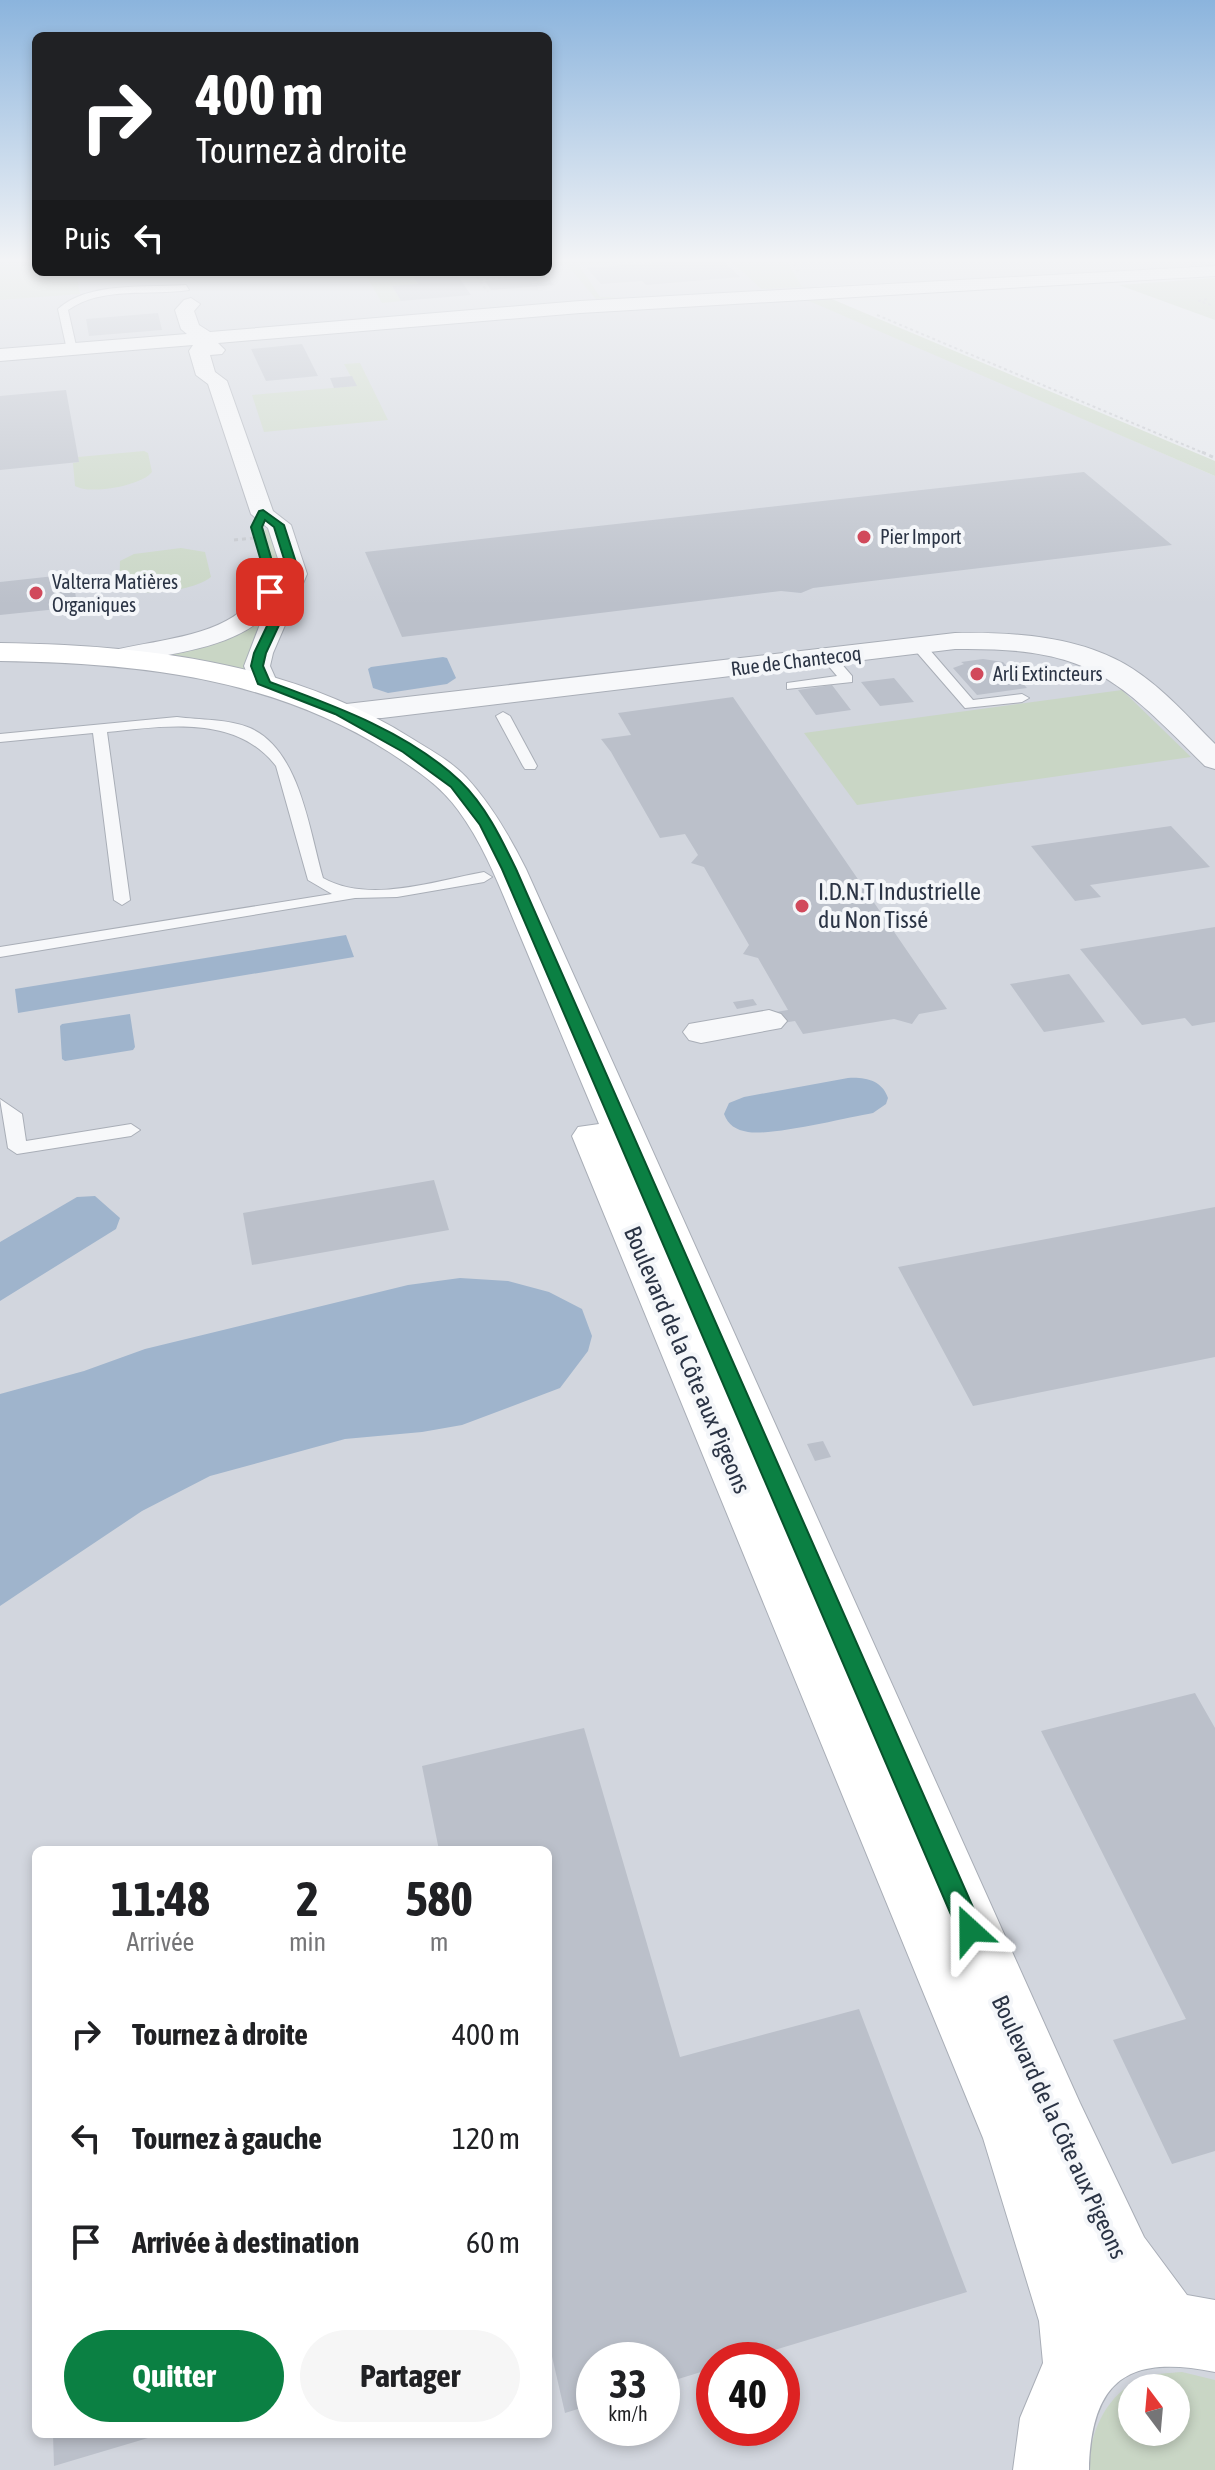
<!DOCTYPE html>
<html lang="fr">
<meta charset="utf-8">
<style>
body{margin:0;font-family:"Asap Condensed",sans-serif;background:#f6f6f6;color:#202124;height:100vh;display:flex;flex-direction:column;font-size:30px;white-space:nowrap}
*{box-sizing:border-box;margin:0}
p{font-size:26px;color:#757577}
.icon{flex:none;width:44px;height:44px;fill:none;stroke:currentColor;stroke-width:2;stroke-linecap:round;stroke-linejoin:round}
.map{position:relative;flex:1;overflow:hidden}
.side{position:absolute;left:32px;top:1846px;width:520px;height:592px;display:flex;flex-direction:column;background:#fff;border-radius:12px;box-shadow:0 4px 12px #0003}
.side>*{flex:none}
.hud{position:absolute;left:32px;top:32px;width:520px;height:244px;border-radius:12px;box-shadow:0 4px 12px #0003;background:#202124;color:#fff;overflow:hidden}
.needle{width:52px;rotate:344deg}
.tools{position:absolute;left:1118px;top:2374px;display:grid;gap:16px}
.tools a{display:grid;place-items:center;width:72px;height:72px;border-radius:50%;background:#fff;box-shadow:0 4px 12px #0003;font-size:40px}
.speed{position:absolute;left:576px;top:2342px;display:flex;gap:16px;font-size:40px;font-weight:700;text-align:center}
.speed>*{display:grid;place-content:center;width:104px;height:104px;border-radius:50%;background:#fff;box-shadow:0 4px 12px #0003;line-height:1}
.speed small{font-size:20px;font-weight:400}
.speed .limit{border:12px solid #d22;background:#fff;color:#111}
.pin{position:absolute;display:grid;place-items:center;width:68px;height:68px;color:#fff;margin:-34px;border-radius:16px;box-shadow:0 4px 12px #0006}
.me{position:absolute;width:88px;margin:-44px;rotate:336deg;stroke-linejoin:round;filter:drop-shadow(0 0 6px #0008)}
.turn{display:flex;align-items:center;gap:28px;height:168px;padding:0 32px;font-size:36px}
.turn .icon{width:104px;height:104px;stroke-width:2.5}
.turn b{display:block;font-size:56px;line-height:68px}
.then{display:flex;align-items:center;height:76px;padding:0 32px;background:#0003;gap:16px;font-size:30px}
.eta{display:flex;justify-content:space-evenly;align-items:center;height:136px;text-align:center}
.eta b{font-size:48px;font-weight:700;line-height:56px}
.button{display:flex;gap:16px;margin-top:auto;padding:16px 32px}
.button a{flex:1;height:92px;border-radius:48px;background:#0b8043;color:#fff;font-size:32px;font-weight:700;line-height:92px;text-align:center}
.button a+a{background:#f6f6f6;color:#202124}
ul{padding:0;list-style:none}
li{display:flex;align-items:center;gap:24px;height:104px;padding:0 32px}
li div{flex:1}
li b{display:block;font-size:30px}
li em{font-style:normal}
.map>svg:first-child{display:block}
.built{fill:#d2d6de;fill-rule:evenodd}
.green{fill:#c9d6c5;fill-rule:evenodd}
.water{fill:#9fb4cc}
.building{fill:#bbc0ca}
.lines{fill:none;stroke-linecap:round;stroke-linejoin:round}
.lane-casing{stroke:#a9aeb7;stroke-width:2}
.street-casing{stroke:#a9aeb7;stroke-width:2}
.secondary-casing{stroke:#a9aeb7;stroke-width:2}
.path-far1{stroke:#c2c5cb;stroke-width:2;stroke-dasharray:3 3;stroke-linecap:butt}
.path{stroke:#c2c5cb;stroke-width:3;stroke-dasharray:4 4;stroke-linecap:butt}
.lane{fill:#f7f8fa;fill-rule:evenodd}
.street{fill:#f7f8fa;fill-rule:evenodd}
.secondary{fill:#fff;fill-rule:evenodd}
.route{fill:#0b8043;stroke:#07532c;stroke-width:2}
.poi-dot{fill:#d1495b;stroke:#f4f6f9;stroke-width:3}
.labels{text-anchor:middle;stroke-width:8;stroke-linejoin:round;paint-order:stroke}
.far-poi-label{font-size:20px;fill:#2b3445;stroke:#f4f6f9;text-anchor:start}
.far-street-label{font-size:20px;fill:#2b3445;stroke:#f4f6f9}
.poi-label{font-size:24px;fill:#2b3445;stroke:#f4f6f9;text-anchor:start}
.street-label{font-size:24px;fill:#2b3445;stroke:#f4f6f9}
</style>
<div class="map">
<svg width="1215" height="2470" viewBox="0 0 1215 2470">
<rect width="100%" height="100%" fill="#e4e7ec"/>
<path class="built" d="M0 259H36V272H548V259H1215V264L1151 270 819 286 801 296 1215 476V2470H0ZM36 1850H548V2434H36ZM594 2360H662V2428H594ZM714 2360H782V2428H714ZM1132 2388H1176V2432H1132Z"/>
<path class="green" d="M0 259H36V272H76L80 294 0 300Z
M548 259H653L579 265 600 297H618L596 299 566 264 549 265Z
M729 259H785L802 287 761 289Z
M364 272H411L418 284 392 286 401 301 382 303Z
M1215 278V320L1119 285Z
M827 297 1215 461V476L802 298Z
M360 363 388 420 264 432 252 395 356 386 344 364Z
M144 451 148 453 152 472C141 486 90 495 75 486L73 463 79 462 78 457Z
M273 527 288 577 245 666 246 675 144 656 225 634 276 576 263 531Z
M181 548 205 552 211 577C193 592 142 595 119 591L120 561 134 554Z
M1122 690 1191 757 857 805 804 733Z
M1182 2372 1215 2380V2470H1089C1089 2431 1107 2393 1144 2377 1155 2373 1171 2373 1182 2372ZM1132 2388H1176V2432H1132Z"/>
<path class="water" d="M443 657 447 658 456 678 447 684 388 693 373 688 368 669 371 667Z
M346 935 354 957 18 1013 15 989Z
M130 1014 135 1047 133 1050 65 1061 62 1059 60 1026 62 1024Z
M848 1078C865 1077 882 1080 888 1098L886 1104 873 1113C845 1118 772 1136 748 1132 736 1130 728 1125 724 1114L729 1103 744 1097Z
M95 1196 120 1218 116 1229 0 1301V1242L77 1197Z
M460 1278 508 1281 549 1292 582 1309 592 1336 588 1351 560 1388 462 1425 422 1432 345 1439 210 1476 142 1511 0 1606V1394L84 1371 145 1349 408 1285Z"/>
<path class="building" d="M664 259H721L740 277 646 285 642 281 601 284 587 268 666 262Z
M411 272H455L471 295 401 301 392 286 418 284Z
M547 276 554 285 491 290 485 281Z
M158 313 162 330 89 336 86 319Z
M302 344 318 376 266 381 251 349Z
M352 376 357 386 334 388 330 378Z
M66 390 79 462 0 470V396Z
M1084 472 1172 545 813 588 801 593 781 591 402 637 365 552Z
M73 574 77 607 0 615V582Z
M983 659 1003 662 1027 688 977 695 953 668 964 664 961 662Z
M894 678 914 702 880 706 861 682Z
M832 685 851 710 816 715 798 690Z
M733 697 947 1009 919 1014 912 1024 894 1019 803 1034 795 1021 782 1023 776 1012 788 1010 758 958 743 954 749 945 704 867 691 863 698 855 685 834 660 838 611 752 601 739 631 735 618 713Z
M1171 826 1210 867 1090 885 1101 897 1075 901 1031 846Z
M1215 927V1022L1192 1026 1185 1018 1142 1025 1080 949Z
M1069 974 1105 1022 1044 1032 1010 984Z
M753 999 757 1005 737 1009 733 1002Z
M434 1180 449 1230 252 1265 243 1213Z
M1215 1207V1357L973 1406 898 1267Z
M823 1441 831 1457 815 1461 807 1444Z
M1195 1693 1215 1728V2151L1172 2164 1113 2040 1186 2019 1041 1731Z
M584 1728 680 2057 859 2009 967 2292 741 2360H714V2368L662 2384V2360H594V2404L565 2413 548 2339V1850H439L422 1766Z
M53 2434H158V2435L54 2466Z"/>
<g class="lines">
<defs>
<path id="lane" d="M186 285 189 290C150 296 102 286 68 310L77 350 72 353 67 350 58 309C89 281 147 288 186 285Z
M913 642H923L973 700 1022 694 1029 698 1022 702 965 708 913 648Z
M828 653 833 654 852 676V682L787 689V683L837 676 821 657Z
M503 712 510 716 537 766 535 769H525L523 766 496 716Z
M177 717C199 720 230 719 250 728 300 750 309 830 323 878 369 904 435 881 484 872L492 877 484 882 397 897 355 898 0 957V947L332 894 308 880 276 766C236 714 165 726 107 732L130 900 122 905 114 900 93 733 0 742V734Z
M0 1099 22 1114 26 1141 131 1124 140 1130 131 1136 17 1154 8 1148Z"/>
<path id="street" d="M1215 266V276L580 313 218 343 225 350 222 354 210 355 215 372 227 381 273 511 291 525 307 574 273 653 270 666 278 684 274 690H254L244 666 262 619C224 651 166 653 119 665L110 663 106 657 110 651C149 641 218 637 246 606 255 596 255 584 262 573L271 571 283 574 268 528 251 514 208 384 196 375 189 351 193 345 0 361V349L187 334 181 329 175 310 184 300 191 298 200 304 194 311 199 325 210 332 580 301Z
M955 633C1014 632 1082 636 1133 669 1164 689 1189 718 1215 744V769L1205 766C1115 676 1089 647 955 649L382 718H329L325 712 329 706Z
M769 1010 781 1014 787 1021 781 1028 701 1043 689 1040 683 1032 689 1024Z"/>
<path id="secondary" d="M0 643C142 645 288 661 411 738 430 750 451 761 466 777 491 804 510 837 526 869L1080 2103 1144 2237 1187 2295 1215 2300V2372C1128 2354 1091 2380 1089 2470H1013L1020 2418 1043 2363 1039 2321 983 2138 572 1136 578 1127 599 1124C573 1063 548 1002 522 940 503 896 487 849 458 810 440 785 415 769 389 752 272 677 136 663 0 661Z"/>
</defs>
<use href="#lane" class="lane-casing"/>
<use href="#street" class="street-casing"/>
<use href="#secondary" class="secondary-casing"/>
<path class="path-far1" d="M790 259 799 273
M2 264 36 262
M473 272 488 292
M480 280 506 277 503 274
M1207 299 1199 301 1214 306
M877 315 1206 454"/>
<path class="path" d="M1202 452 1215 458
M234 540 254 538"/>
<use href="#lane" class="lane"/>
<use href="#street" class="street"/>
<use href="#secondary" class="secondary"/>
</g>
<linearGradient id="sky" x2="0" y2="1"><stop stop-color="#8bb4dd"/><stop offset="0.43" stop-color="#f3f4f6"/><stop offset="1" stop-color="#f3f4f6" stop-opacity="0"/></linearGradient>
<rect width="1215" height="605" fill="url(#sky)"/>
<path class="route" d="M263 510 284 525 301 578 266 653 263 666 270 682C335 706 408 732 460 781 485 805 501 838 516 869L979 1921 983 1930 979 1938 970 1942 961 1938 502 869 480 825 451 787 403 752 335 714 258 684 251 666 254 653 290 578 274 527 265 520 262 527 277 578 274 595 264 592 266 578 251 527 259 511Z"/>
<g class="poi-dot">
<circle cx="864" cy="537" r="8"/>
<circle cx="36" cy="593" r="8"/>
<circle cx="977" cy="674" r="8"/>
<circle cx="802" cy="906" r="8"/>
</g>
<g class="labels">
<g class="far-poi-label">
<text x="880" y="544">Pier Import</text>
<text x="52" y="589">Valterra Matières<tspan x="52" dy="23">Organiques</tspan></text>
<text x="993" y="681">Arli Extincteurs</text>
</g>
<g class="far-street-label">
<text transform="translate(796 661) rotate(-7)" y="7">Rue de Chantecoq</text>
</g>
<g class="poi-label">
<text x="818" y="900">I.D.N.T Industrielle<tspan x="818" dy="28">du Non Tissé</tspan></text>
</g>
<g class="street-label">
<text transform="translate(687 1360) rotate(67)" y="8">Boulevard de la Côte aux Pigeons</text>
<text transform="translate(1059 2127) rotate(65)" y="8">Boulevard de la Côte aux Pigeons</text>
</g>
</g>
</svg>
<div class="tools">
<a><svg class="needle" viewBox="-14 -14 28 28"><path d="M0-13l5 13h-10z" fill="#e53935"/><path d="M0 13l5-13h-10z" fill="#757577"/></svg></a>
</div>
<div class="speed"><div>33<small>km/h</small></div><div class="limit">40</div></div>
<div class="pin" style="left:270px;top:592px;background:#d93025"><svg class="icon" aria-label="arrive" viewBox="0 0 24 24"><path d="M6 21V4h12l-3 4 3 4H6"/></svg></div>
<svg class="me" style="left:970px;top:1930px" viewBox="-20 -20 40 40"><path d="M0-17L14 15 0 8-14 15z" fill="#0b8043" stroke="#fff" stroke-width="4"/></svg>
<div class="hud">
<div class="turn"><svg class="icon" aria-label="right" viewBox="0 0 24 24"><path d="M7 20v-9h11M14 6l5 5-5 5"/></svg><div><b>400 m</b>Tournez à droite</div></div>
<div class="then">Puis<svg class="icon" aria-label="left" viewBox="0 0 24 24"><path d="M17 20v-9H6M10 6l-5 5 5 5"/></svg></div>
</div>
<section class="side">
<div class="eta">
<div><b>11:48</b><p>Arrivée</p></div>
<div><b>2</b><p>min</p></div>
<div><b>580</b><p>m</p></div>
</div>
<ul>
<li><svg class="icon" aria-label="right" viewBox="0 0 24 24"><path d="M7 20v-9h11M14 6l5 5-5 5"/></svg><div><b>Tournez à droite</b></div><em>400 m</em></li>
<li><svg class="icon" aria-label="left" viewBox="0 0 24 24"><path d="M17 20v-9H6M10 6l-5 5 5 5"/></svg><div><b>Tournez à gauche</b></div><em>120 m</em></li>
<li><svg class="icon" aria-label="arrive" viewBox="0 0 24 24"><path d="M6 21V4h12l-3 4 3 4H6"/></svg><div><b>Arrivée à destination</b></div><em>60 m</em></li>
</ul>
<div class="button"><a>Quitter</a><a>Partager</a></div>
</section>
</div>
